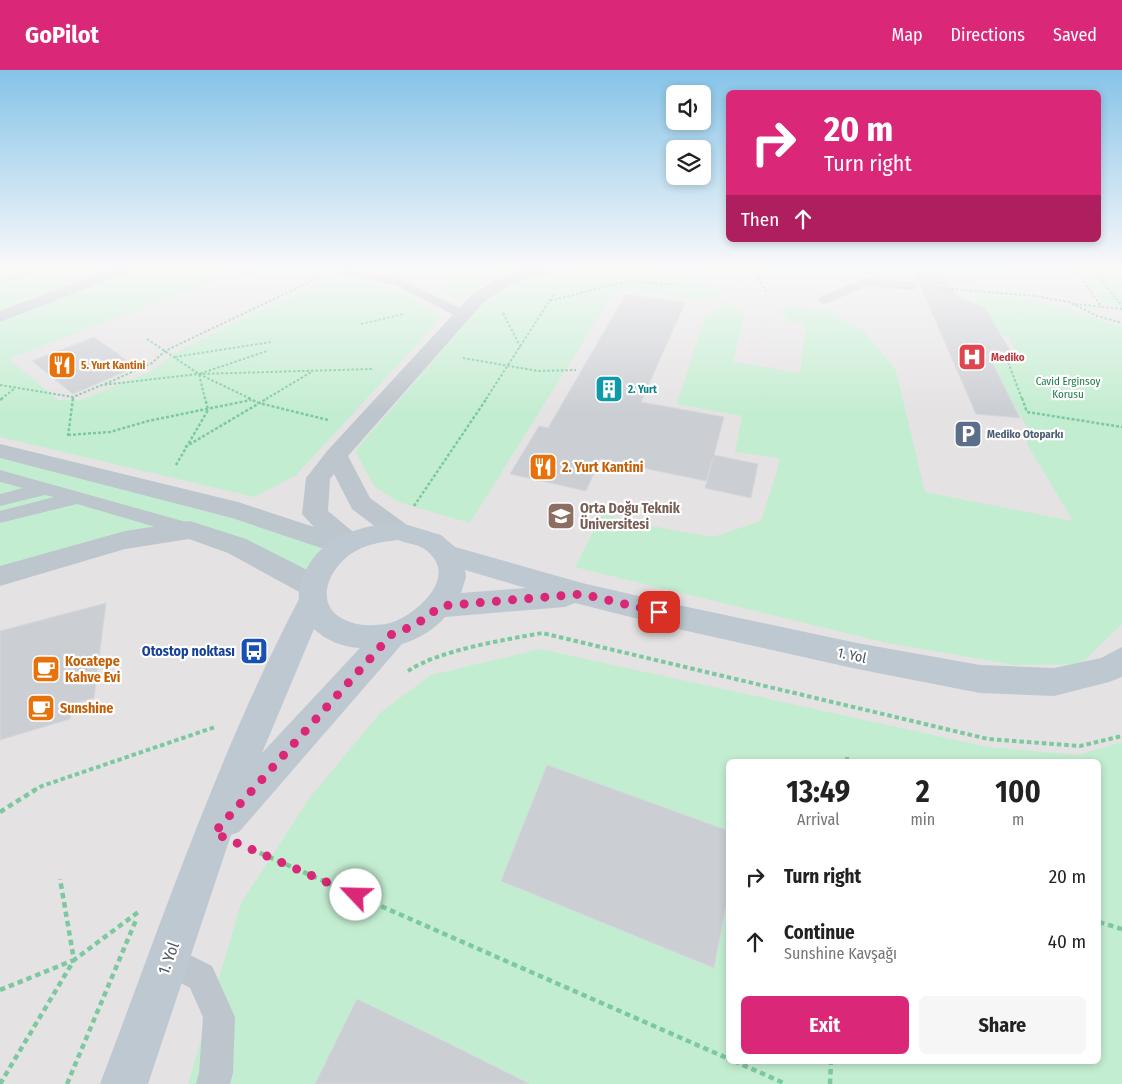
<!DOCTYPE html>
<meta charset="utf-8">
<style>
body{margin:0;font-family:"Fira Sans Condensed",sans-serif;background:#f6f6f6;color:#222;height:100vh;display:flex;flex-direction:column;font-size:19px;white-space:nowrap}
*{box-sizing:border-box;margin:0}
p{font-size:16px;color:#767676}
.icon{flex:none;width:28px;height:28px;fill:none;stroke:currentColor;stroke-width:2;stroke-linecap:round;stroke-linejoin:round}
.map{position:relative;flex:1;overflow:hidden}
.sheet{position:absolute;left:726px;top:689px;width:375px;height:305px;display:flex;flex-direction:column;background:#fff;border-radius:8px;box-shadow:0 2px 8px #0003}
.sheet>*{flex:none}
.guide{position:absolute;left:726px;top:20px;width:375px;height:152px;border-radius:8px;box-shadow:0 2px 8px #0003;background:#db2777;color:#fff;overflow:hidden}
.buttons{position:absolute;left:666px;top:15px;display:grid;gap:10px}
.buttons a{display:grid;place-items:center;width:45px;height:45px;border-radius:8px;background:#fff;box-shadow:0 2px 8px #0003;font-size:25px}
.pin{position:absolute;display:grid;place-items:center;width:42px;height:42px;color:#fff;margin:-21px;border-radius:10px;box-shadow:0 2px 8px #0006}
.me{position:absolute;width:55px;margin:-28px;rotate:294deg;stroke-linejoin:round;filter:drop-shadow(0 0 4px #0008)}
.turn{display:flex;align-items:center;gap:18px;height:105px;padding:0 15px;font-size:22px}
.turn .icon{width:65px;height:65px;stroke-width:2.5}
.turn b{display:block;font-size:35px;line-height:42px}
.then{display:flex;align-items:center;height:48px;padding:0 15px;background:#0003;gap:10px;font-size:19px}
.eta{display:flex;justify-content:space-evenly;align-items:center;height:85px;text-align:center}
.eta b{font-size:30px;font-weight:700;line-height:35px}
.button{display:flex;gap:10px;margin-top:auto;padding:10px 15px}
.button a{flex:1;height:58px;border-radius:8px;background:#db2777;color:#fff;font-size:20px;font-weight:700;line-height:58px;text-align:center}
.button a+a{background:#f6f6f6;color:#222}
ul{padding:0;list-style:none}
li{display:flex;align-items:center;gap:15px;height:65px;padding:0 15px}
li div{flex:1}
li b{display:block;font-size:19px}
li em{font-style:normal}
header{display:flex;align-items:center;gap:30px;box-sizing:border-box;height:70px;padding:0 25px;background:#db2777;color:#fff}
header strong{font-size:24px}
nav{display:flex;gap:28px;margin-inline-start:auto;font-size:18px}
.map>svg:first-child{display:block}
.education{fill:#e4e2e2;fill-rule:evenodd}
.green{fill:#c3edd1;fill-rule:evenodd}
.building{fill:#cbced3;stroke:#d5d7dc}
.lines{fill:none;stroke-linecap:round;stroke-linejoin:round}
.path-far3{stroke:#7cc99f;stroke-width:2;stroke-dasharray:2.5 2;stroke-linecap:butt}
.path-far2{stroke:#7cc99f;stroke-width:2.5;stroke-dasharray:3 2;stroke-linecap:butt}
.path-far1{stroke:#7cc99f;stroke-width:4;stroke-dasharray:4.5 3;stroke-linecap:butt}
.path{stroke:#7cc99f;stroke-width:4.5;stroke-dasharray:5.5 4;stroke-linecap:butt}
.lane{fill:#bdc6cc;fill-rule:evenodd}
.street{fill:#bdc6cc;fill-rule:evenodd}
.secondary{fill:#bec8d1;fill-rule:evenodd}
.route{stroke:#db2777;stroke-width:9;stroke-dasharray:0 16.2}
.labels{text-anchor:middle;stroke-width:4.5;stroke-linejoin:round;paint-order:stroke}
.far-health-label{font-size:11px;font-weight:bold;fill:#be3a42;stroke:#fff;text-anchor:start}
.far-food-label{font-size:11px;font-weight:bold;fill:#c56008;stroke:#fff;text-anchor:start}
.far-park-label{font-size:11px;fill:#1d7c47;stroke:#fff}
.far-culture-label{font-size:11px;font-weight:bold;fill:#0d838f;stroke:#fff;text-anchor:start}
.far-service-label{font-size:11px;font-weight:bold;fill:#4e5e75;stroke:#fff;text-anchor:start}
.food-label{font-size:14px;font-weight:bold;fill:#c56008;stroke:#fff;text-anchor:start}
.education-label{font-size:14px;font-weight:bold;fill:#785e54;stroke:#fff;text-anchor:start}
.transit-label{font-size:14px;font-weight:bold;fill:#164399;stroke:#fff;text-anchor:end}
.street-label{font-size:14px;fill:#4a555d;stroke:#fff}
.near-street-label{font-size:16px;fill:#4a555d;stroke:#fff}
</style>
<header>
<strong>GoPilot</strong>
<nav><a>Map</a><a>Directions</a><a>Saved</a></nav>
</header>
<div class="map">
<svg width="1122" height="1014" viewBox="0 0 1122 1014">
<rect width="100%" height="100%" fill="#f3f1f1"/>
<path class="education" d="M0 200H1122V1014H0ZM729 691H1099V991H729Z"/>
<path class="green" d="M0 200H104L0 240Z
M135 200H220L231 204 9 289 58 330H81L152 301 176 282 320 212C348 207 382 212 408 226 419 232 430 241 441 248L295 406 254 427 0 367V253Z
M274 200H334L300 210Z
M465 200H518L485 213 462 230 439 221Z
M583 200H656L687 211 731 220 705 231 616 219 470 453 398 432 374 416 355 381 481 236 500 222 521 211Z
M690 200H780L781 205 736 211Z
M943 200H966L975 216 950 214Z
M1078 200H1122V237L1103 233Z
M1007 226 1061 237 1122 257V554L1081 594 1014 595 883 572 575 497 603 443 634 453 713 467 761 451 778 398 779 388 735 382 742 346 677 334 705 247 728 232 745 246 733 292 800 303 806 255 788 252 781 236 826 241 866 263 896 301 925 422 1073 451 1027 374 1028 358 995 302 994 293H1020L1009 267 981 265 971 246 988 240 965 229Z
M0 381 342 476 313 516 190 460 0 506Z
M540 579 988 677 1078 685 1122 672V1014H188L241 833 311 726 381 642 431 605ZM729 691H1099V991H729Z"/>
<path class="building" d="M911 200H941L957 226 985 238 1011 282 990 280 996 292H992L1020 348 976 344 920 215Z
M626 224 685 233 641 332 724 347 714 385 758 394 751 428 705 418 713 388 706 411 600 389 586 421 510 404 539 356 548 358Z
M94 267 136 297 73 324 32 291Z
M106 533 94 628 72 634 70 649 0 670V561Z
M547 695 729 761V819L714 898 501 811Z
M357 929 454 976 530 1014H315Z"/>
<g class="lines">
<path class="path-far3" d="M234 200 243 203 252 200
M304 200 320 205
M754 200 767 223
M1075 200 1102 237
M1094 200 1122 236
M0 211 36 203
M938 218 1035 226 1069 232 1097 246 1122 253
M550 231 628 211 676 215
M1075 234 1122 239
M503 243 521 278
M361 254 404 244
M147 269 199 304 251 329
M1005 284 1022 329
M175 287 271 272
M463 288 538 301 576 300
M105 314 152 293 165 281 320 207
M0 315 73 327 102 315 199 304 373 299
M1 329 14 319
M73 329V327
M205 329 199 304 267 281
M266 329 313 301
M486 329 554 224"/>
<path class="path-far2" d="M248 328 259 333 328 350
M1022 328 1027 342 1122 357
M0 330 3 328
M68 365 110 362 148 351 251 330
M68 366 73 328
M185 377 268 328
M176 395 208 340 205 328
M414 436 487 328"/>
<path class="path-far1" d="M408 601C439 580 504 570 542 563L988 669 1080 676 1122 666
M847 687V691
M33 721 42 716 215 657"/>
<path class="path" d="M0 742 35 720
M251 779 729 989
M1099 852 1122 859
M0 920 74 890 60 809
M734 991 786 1014
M0 1014 74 890 141 840
M67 1014 136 850
M830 1014 831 991"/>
<path class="lane" d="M357 200 356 201 402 210 466 241 468 244 466 247H458L395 215 346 206 340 203 343 200Z
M866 208 912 212 918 216 912 220 867 216 828 233 824 234 818 230 820 227Z
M0 400 197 455 199 460 197 465 190 467 77 434 0 453V441L54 427 45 425 0 436V424L23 418 0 412Z
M168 874 212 896 230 936 235 947 233 1003 230 1014H196L199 1003 203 947 190 918 157 900 153 889 157 878Z"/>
<path class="street" d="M107 200H129L127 203 0 252V241Z
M524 200H551L549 203C524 209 503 217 483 233L348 386 370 428 407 455 411 461 407 467 398 470 389 467 352 439 334 404 330 409 328 441 358 466 362 473 358 480 342 485 232 448 0 388V374L238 432 314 457 302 444 306 408 310 403 328 380 471 225 494 211Z
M190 451 246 469 323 508 327 516 323 524 313 527 303 524 228 483 189 469 125 479 0 516V496L125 461Z"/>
<path class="secondary" d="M398 452 441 465 455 477 582 513 678 535 857 573 980 595 1054 598 1101 588 1122 577V607L1109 612 1054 626 980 623 857 599 678 559 575 533 565 537 445 547C434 560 418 569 402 574L239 762 231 765 148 1014H100C162 851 218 684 299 529 298 518 301 509 306 500 323 465 362 456 398 452ZM398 470C405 473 416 474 423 478 459 502 425 537 398 550 385 556 364 557 350 552 311 539 327 498 354 482 367 474 382 472 398 470ZM465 500 526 518 461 523 466 507ZM314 559C327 571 343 577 360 578L262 683Z"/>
</g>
<linearGradient id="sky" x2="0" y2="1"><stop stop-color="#85c3e8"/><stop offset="0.58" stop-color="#faf9f9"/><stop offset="1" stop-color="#faf9f9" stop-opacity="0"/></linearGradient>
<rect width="1122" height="342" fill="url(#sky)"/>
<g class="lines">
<path class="route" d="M356 825 214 763 392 564C411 558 425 550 440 536L582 524 659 542"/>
</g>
<defs>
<symbol id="hospital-square" viewBox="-11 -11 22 22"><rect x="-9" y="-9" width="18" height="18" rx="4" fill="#e0444e" stroke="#fff"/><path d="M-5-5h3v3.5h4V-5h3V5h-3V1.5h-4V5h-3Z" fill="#fff"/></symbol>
<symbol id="restaurant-square" viewBox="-11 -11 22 22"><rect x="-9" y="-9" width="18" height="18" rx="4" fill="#e8710a" stroke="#fff"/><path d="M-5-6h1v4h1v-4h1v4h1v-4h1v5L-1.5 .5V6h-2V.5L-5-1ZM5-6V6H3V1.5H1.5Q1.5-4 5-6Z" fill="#fff"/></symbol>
<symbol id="building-square" viewBox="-11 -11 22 22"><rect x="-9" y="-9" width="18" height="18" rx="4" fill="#0f9aa8" stroke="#fff"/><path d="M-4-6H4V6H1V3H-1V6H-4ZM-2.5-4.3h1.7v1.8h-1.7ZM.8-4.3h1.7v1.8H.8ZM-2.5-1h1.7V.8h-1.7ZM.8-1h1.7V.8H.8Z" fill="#fff"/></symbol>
<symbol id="parking-square" viewBox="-11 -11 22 22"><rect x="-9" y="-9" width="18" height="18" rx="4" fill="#5c6f8a" stroke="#fff"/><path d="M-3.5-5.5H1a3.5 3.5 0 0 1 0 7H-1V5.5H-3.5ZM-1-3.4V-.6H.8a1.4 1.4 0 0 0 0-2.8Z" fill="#fff"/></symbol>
<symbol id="university-square" viewBox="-11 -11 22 22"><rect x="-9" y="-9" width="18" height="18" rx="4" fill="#8d6e63" stroke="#fff"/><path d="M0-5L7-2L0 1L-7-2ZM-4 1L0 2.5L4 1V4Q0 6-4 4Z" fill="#fff"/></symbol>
<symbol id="bus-square" viewBox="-11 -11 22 22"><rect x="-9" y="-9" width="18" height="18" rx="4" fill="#1a4fb4" stroke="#fff"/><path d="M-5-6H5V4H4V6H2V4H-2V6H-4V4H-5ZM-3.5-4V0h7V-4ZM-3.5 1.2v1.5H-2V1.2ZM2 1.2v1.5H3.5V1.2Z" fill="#fff"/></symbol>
<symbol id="cafe-square" viewBox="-11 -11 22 22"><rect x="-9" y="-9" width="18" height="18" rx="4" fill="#e8710a" stroke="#fff"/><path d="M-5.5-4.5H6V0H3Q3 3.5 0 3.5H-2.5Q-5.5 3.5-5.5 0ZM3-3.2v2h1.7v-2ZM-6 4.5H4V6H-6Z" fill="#fff"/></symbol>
</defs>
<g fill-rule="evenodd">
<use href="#hospital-square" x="956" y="271" width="32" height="32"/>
<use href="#restaurant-square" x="46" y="279" width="32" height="32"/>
<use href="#building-square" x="593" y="303" width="32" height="32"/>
<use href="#parking-square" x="952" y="348" width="32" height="32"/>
<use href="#restaurant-square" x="527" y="381" width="32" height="32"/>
<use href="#university-square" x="545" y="430" width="32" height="32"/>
<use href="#bus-square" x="238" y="565" width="32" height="32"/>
<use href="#cafe-square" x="30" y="583" width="32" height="32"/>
<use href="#cafe-square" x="25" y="622" width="32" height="32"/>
</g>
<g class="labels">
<g class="far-health-label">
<text x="991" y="291">Mediko</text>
</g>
<g class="far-food-label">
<text x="81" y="299">5. Yurt Kantini</text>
</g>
<g class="far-park-label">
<text x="1068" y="315">Cavid Erginsoy<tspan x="1068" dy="13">Korusu</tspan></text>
</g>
<g class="far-culture-label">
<text x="628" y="323">2. Yurt</text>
</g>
<g class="far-service-label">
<text x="987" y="368">Mediko Otoparkı</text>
</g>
<g class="food-label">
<text x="562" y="402">2. Yurt Kantini</text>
<text x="65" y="596">Kocatepe<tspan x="65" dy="16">Kahve Evi</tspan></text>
<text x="60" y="643">Sunshine</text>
</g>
<g class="education-label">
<text x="580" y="443">Orta Doğu Teknik<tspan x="580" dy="16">Üniversitesi</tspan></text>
</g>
<g class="transit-label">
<text x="235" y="586">Otostop noktası</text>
</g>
<g class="street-label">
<text transform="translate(852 585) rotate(12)" y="5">1. Yol</text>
</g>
<g class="near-street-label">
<text transform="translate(168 888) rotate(-70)" y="6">1. Yol</text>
</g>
</g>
</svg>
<div class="buttons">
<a><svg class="icon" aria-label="sound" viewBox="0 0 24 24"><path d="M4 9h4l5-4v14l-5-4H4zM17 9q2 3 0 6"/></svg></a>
<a><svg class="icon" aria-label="layers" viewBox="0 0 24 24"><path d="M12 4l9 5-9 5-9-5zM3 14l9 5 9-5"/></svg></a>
</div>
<div class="pin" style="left:659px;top:542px;background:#d93025"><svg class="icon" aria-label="arrive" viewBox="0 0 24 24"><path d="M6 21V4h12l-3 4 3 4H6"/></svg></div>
<svg class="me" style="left:356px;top:825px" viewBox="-20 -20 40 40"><circle r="19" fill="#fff"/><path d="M0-13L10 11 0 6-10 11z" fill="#db2777"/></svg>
<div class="guide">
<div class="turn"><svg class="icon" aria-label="right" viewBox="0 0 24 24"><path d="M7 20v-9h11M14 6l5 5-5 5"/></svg><div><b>20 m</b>Turn right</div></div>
<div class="then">Then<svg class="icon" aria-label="ahead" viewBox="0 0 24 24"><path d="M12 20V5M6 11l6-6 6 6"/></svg></div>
</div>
<section class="sheet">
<div class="eta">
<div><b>13:49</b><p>Arrival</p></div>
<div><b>2</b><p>min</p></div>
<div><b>100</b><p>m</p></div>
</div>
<ul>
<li><svg class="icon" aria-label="right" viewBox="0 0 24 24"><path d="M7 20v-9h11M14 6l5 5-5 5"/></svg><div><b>Turn right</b></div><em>20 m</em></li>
<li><svg class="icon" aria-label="ahead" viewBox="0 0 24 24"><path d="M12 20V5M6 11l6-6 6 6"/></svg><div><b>Continue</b><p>Sunshine Kavşağı</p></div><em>40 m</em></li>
</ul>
<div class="button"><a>Exit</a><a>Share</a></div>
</section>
</div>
